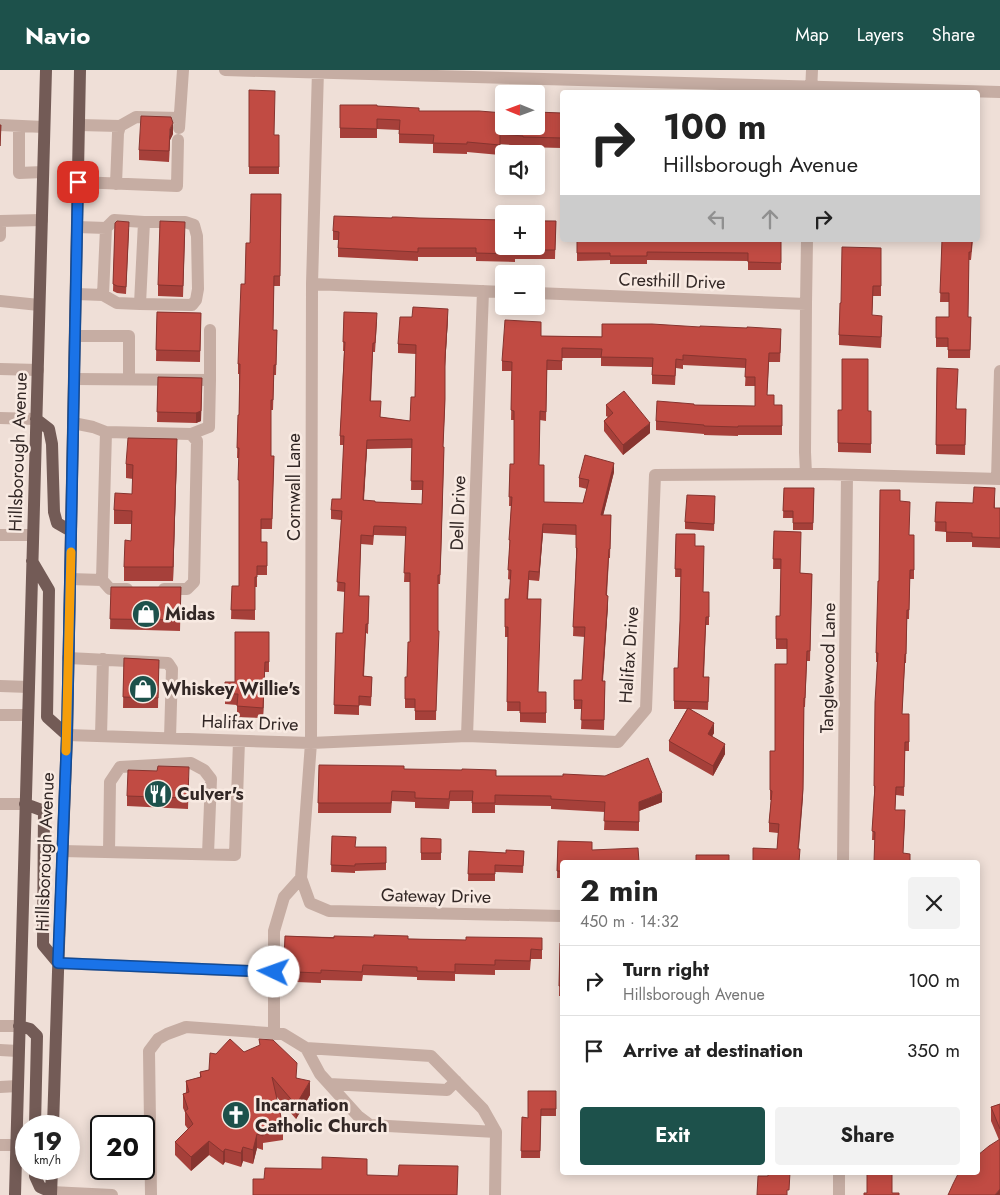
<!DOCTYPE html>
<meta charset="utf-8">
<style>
body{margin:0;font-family:Jost,sans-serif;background:#f2f2f2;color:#222;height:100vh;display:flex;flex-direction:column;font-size:19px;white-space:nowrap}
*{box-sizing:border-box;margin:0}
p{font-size:16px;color:#767676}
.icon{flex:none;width:28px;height:28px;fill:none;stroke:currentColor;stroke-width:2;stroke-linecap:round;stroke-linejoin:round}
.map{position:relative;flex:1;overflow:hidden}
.drawer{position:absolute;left:560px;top:790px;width:420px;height:315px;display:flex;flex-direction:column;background:#fff;border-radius:5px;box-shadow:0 2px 12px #0003}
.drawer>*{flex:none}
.top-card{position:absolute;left:560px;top:20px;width:420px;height:152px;border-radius:5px;box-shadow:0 2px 12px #0003;background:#fff;color:#222;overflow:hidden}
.needle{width:32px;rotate:271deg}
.buttons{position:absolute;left:495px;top:15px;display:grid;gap:10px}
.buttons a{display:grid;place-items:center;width:50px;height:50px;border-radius:5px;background:#fff;box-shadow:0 2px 12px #0003;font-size:25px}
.speed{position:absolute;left:15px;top:1045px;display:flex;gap:10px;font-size:25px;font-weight:700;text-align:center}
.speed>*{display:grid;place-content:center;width:65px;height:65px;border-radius:50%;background:#fff;box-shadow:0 2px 12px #0003;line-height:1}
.speed small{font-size:12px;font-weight:400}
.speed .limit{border:2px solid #111;border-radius:8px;background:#fff;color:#111}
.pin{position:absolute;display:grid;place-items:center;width:42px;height:42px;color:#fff;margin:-21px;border-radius:10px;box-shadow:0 2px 8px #0006}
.me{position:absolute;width:55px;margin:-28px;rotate:273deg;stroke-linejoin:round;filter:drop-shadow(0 0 4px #0008)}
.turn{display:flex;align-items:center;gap:18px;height:105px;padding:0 20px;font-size:22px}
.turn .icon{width:65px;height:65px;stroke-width:2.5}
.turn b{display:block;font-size:35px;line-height:42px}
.lanes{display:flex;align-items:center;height:48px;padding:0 20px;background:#0003;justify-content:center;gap:25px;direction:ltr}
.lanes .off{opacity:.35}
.round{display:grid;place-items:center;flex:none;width:52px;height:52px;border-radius:5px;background:#f2f2f2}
.head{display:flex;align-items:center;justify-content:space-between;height:85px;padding:0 20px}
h1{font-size:30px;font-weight:700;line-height:38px}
.primary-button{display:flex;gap:10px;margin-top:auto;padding:10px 20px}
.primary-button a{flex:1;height:58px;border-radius:5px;background:#1d514b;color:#fff;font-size:20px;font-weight:700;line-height:58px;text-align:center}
.primary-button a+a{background:#f2f2f2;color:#222}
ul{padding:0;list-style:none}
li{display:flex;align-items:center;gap:15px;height:70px;padding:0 20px;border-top:1px solid #e0e0e0}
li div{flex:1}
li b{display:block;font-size:19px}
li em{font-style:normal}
header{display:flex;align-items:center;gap:30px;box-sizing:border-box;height:70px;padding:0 25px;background:#1d514b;color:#fff}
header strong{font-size:24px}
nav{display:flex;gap:28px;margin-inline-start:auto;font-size:18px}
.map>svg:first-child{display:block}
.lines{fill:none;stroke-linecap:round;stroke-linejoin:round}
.minor{stroke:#c6ada3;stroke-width:12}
.major{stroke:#735b56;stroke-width:12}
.wall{fill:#a6403a;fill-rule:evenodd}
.shaded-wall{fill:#87342f}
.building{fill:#c14b43;stroke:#87342f;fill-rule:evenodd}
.route-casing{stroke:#114b97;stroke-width:12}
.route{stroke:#1a73e8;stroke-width:9}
.slow{stroke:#f59e0b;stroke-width:9}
.labels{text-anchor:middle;stroke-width:5;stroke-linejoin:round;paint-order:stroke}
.street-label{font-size:18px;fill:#322725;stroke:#f8eae2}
.poi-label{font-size:18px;font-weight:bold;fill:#322725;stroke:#f8eae2;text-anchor:start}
</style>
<header>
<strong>Navio</strong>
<nav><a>Map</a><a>Layers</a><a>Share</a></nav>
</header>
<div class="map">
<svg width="1000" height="1125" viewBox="0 0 1000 1125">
<rect width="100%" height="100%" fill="#efdfd7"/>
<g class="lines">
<path class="minor" d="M225 0 1000 22
M318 0 312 214 311 673 301 808 310 833 329 841 562 846
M811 22 812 0
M0 55 44 57
M79 55 120 56
M19 56V103L43 102
M179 58 183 0
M78 112 177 116 178 70
M116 114 118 63 120 56 136 47 179 48
M0 151 42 150
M0 156V166
M312 214 504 222
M536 223 806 234
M76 224 103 225 106 158 77 157
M103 225 117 233 140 234 144 152 114 150 106 158
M0 231 39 235
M140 234 192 235 196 230 198 219 197 166 194 155 185 152H144
M75 266H129V309
M0 299 38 300
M74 309 210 310 209 357 191 364
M210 310V260
M0 348 36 349
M106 362 191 364 197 371 194 512 187 519H164
M806 404 805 382 806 234 807 170
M997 409 1000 301
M0 465H33
M70 509 102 510 106 362 93 357 73 353
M102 510 110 519H127
M68 588 168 593 172 599 170 668
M0 616 29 617
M0 645H28
M67 665 311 673 467 666 618 672 646 639 655 405 823 404 1000 409
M101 666 103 589
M467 666 483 221
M0 734H25
M62 781 235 785 239 671
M109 782 110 712 120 697 191 693 204 700 211 709 208 784
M843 792 847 405
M58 893 274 902
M0 956H19
M274 964V861L284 827 301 808
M306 978 320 1004 358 1046 370 1055 496 1062
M0 980 18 981
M329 1014 447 1020 456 1011
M0 1017 18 1016
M0 1075H16
M51 1122 112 1125
M151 1125 149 981 158 969 167 964 186 957 283 964 306 978 431 986 483 1039 496 1062 495 1125
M839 1125V1102"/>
<path class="major" d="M36 349 49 359 52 374 54 442 57 453 71 461
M32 491 49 520 47 647 67 665
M25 734 44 741 43 875 58 893
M19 956 30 959 37 966 35 1056
M53 1056 58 902 67 665 80 0
M35 1099V1106L40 1117 51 1122
M15 1125 46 0
M51 1125 52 1099"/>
</g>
<path class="wall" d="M249 20 274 65H279V104H249Z
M340 35 377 36 419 41 504 56 562 43V78L523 77V76L500 74V85L467 82V84L433 83V74L399 73V60L377 59V68H340Z
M173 64 170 70 169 92 139 90V80Z
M281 124 280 216H274L273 260H277L276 305H274L273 340H271V386H274L272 459H261V472H267V505H257V517H255V550L231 549 232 516H239V388H237L238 345H239V304H238V294L245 214 250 173Z
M392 148 556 151 555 189H515V192L476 191V187H418V191L338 187V170H333V161Z
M115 153 129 159 126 224 117 223 113 221Z
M185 163 183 227 158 226V215Z
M577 170H781V200H748V191L647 190V194H610V190L577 191Z
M942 170H973L971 190H969L968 247H971L970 288H948V277H936V247H949V232H940Z
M881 178V226H873L872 245 882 256 881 278 839 275V265L841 233Z
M157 242 201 243 200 292 156 291Z
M344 242 377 252 375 282H373L371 331 380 347 410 351 415 327 416 284 398 283V274L448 248 445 296V338L443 377 444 386 441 486 440 514H438L436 650H415V638H405V607H407L410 572V512H404L406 466 374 465 373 475 361 474 359 526H369L368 564 366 563 364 606 372 607 371 636 359 635V645L334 644 336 563H343L345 522 337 521 341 450 331 449V440L341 429 344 375H340V366L344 281H343ZM412 378 411 420H422V434L375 432 364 430 367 379Z
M541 266 781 268 780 292H769L767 325 774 335H782V365H738V366L704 365V364L656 360V351L694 335 755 336V316H745L746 298 683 295V299L676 298 675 315 652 314V297L601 296V288H562V300H547L546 351 540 350 539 395 544 432 583 433 587 419 579 417V408L614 402 603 445H611L610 488H609L607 525 608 535 603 611 605 620 604 660 581 659 582 639H574V610H582L585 567 573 566 576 487V465L543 463 539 511 529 510 528 529 538 622H546V653L520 652V641H507L508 567H505V529H509L511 510 508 509 511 436H509L510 394H514V350H511L512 301H502V291Z
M937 298 957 339H966L965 385 936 384Z
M158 307 202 308 201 351 196 353 157 352Z
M606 335 650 363 623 385 604 361V351L608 347 606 346Z
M838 340 871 341V383L838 382Z
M177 383 173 511H124V497L131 471V454H114V440L132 424 133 409 126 408V394Z
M784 418H814L813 460H793V448H783Z
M995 427V438H1000V478L972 477V472H946V462L935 461 936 432 973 433Z
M900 431 909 465H914V509H910L909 549H907L906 593H905L902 644H909V681H905L904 726 896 725 895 740 905 749 903 783 910 792 875 770H872L874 725V716L877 592H876V583L879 511Z
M715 433 714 461 685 459V452Z
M774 461 800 503 812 504 810 591H807L805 637H804L803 728 777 779 778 763 769 762V753L771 730H770V681H775L787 594V579H776V546H780L781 499H773Z
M676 464 695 476 703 522H709V555H706L704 607H709L708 640 691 639 714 663 712 666 725 684 713 706 669 681V671L687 639H674V598H678L680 551 681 507H675Z
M111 517H181L180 561 110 559Z
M269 562V602H265L263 648 237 647V635L225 634V624L235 612Z
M124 588 159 590 158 638H123Z
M319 695 404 699 496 706 662 732 639 741V761L604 760 605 742 551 739V736L495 735V743H472V731H450L449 739 415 738V732L392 731 391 743H318Z
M157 701 189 708 188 739 127 736V726Z
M332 766 355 777H386V800L355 801V803L331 802Z
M421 768 441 769V790H421Z
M558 771 592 780 639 792H562V808H557Z
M469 781 506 783 524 781 523 803 495 802V811H468Z
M285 866 466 870 542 868V889H531L530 900H495V905L455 904V911L417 910V907L363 905 362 911 321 910V913L296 912V900H284Z
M560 873H562V926H559Z
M244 982 297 1008 310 1025 296 1049 276 1026 283 1056V1070L263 1073V1080L257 1078 253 1094 243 1091 241 1097 225 1092 223 1095 209 1085 191 1101 175 1085V1072L188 1059 185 1055V1042L183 1038V1024L186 1023V1011L200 1007V1002L209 1000 216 984Z
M556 1021V1046H541L540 1088H521L522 1047 528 1048Z
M1000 1034V1125L999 1070 991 1051V1037Z"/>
<path class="shaded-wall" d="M173 53V64L170 70 169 92 170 59Z
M448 239V248L445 297V288Z
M202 308 201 351 196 353V343Z
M650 353V363L623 385V375Z
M177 369V383L173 511V497Z
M367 370V379L363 439V430Z
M614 393V402L601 454V445Z
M543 454V463L539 511V502Z
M608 526V535L602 620V611Z
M265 592V602L263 648V638Z
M804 628 803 728 798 789Z
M714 653V663L708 674V664Z
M725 674V684L713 706V696Z
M662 723V732L639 741V761V732Z
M310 1011V1025L296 1049V1035Z
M257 1064V1078L253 1094V1080Z
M209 1071V1085L191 1101V1087Z
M243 1077V1091L241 1097V1083Z
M225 1079V1092L223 1095V1082Z
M1000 1119V1125H995Z"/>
<path class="building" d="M249 20 275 21 274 65H279V97H249Z
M340 35H377V36L419 38V41H479L504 43V56H536V42L562 43V68L523 67V66L500 64V75L467 72V74L433 73 434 65 399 64 400 50 377 49V59L340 58Z
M141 46 171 47 173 53 170 59 169 81 139 80Z
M0 55H1L0 76Z
M251 124H281L280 206H274L273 260H277L276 295H274L273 330H271V386H274L272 449H261V472H267V496H257V507H255V540H231L232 516H239V410H238L239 378H237L238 345H239L240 294H238L241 214H245L246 173H250Z
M334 146 392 148V147H396L419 148 504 150V176H536V151H556L555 180H515V184L476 183V178H418V182L338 178 339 162 333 161Z
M117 151 129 152 126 217 117 216 113 214 115 153Z
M160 151 185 152 183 216 158 215Z
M577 170H781V193L748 192V183L647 182V186H610V183H577Z
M942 170H972L971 182H969L968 247H971L970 280H948V268H936V247H949V223H940Z
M842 177 881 178V216H873L872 245 882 246 881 267 839 265 840 233H841Z
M413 237 448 239 445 288V329L443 377H444L441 477 440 505H438V561H439L436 641H415V629H405V607H407L408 572H410V503H404L406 457 374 456 373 466 361 465 359 526H369L368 554H366L363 606 372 607 371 627 359 626V636L334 635 336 563H343L345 513 337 512 342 441 331 440 332 429H341L344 366H340L345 272H343L344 242 377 243 375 273H373L370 331H381L380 347 410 351 411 327H415L416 275 398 274 400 247H412ZM412 369 411 411H423L422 434 375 432V431L363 430 367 370Z
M157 242 201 243 200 281 156 280Z
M505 250 541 252V266L602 267V254H652L700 257V256L747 258V257L781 259 780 283H769L767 325H774V335H782V356H738V357L704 356V355L656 351 657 331 694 334V335L755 336V307H745L746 289 683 285V290L676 289 675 306 652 305 653 288 601 287 602 279 562 278V291L547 290 546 342 540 341 539 395H544V432L583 433 589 410 579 408 585 385 614 393 601 445H611L610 479H609L606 525 608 526 602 611H605L604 650H581L582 630H574V610H582L585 557H573L577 478H576V455L543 454 539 502 529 501 527 529H541L538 622H546V643H520V632H507L508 557H505V529H509L511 500H508L510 470H509L512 427H509L510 394H514V341L511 340 512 292 502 291Z
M842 289H868V341H871V374L838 373V340H842Z
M937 298 958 299 956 339H966L965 375H936Z
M158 307 202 308 201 341 196 343 157 342Z
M624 321 650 353 623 375 604 351 613 343 606 335Z
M128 368 177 369 173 497H124L125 470 131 471 132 441 114 440 115 423 132 424 133 395 126 394Z
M974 417 995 418 994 438H1000V468L972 467V463L946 462V452H935L936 432 973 433Z
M784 418H814L813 453H793V441H783Z
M880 420H900V431L910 432 909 465H914V500H910L909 540H907L906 584H905L902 644H909V672H905L904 717H896L895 740H905L903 783 910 784V792H874L875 762 872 761 875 716H874L875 632 878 583H876L878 511H879Z
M687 425 715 426 714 454 685 452Z
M774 461 801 462 800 503 812 504 810 581H807L805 628H804L803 719 798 779H800L799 792H753V778L777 779 779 754 769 753 772 721 770 720V681H775V594H787V569H776V546H780L781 489H773Z
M676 464H695V476H704L703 522H709V547H706L703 607H709L708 632 674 631V598H678L680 551 681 499H675Z
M111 517H181L180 550 110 549Z
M235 562H269V592H265L263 638 237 636 238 624H225V612H235Z
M124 588 159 590 158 628 123 627Z
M688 638 714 653 708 664 725 674 713 696 669 671Z
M648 688 662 723 639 732V752L604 751 605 732 551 729V726L495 725V733H472L473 721H450L449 729 415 728V722L392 721 391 733H318L319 695 404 696V699L462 700V699L496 700V706H563V704L605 706Z
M158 696 189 697 188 728 127 726 128 700 157 701Z
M332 766 356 767 355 777H386V793L355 794V796L331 795Z
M421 768 441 769V783H421Z
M558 771 592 772V780L638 778 639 792H606L580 791V792H562V801H557Z
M506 780 524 781 523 796 495 795V804H468L469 781 506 783Z
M696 785H729V792H667H696Z
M374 865 408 866V869L466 870V867L542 868V880L531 879 530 891 495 890V895L455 894V902L417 901V897L363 895 362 902 321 900V903L296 902V891L284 890 285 866 334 868V866L374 867Z
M560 873H562V916H559Z
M230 969 244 982 260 975 259 969 273 970 297 993 296 1008 310 1011 296 1035 272 1007 283 1056 263 1060V1066L257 1064 253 1080 243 1077 241 1083 225 1079 223 1082 209 1071 191 1087 175 1072 193 1054 185 1041 188 1039 183 1024 189 1022 186 1011 201 1007 200 1002 209 1000 210 983 216 984Z
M528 1021H556V1039H541L540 1081H521L522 1047 528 1048Z
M1000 1034V1059L991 1037Z
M1000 1069V1119L995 1125H948L953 1114 959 1102H978V1085L989 1076Z
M322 1087 367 1089V1105L398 1106 399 1095 458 1096 457 1125H253V1109H264L265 1098 322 1099Z
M768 1102H790L789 1120H787V1125H757L758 1106H768Z
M867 1102H892V1123H899V1125H864V1123H867Z"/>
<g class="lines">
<defs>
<path id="route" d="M78 112 67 665 58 893 274 902"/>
</defs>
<use href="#route" class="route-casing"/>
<use href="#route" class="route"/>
<path class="slow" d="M66 681 71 482"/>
</g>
<defs>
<symbol id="shop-disc" viewBox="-11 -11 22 22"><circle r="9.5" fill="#1d514b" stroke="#f8eae2"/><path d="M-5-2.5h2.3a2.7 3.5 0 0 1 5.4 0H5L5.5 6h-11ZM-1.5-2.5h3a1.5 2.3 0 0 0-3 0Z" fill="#fff"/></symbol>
<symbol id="restaurant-disc" viewBox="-11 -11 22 22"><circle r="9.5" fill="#1d514b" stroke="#f8eae2"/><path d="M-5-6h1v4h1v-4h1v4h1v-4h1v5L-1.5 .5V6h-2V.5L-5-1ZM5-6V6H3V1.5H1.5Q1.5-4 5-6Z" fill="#fff"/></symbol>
<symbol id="church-disc" viewBox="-11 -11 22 22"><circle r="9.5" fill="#1d514b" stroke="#f8eae2"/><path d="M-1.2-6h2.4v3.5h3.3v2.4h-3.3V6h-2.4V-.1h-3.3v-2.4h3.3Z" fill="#fff"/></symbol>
</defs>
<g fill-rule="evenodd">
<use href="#shop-disc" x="130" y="528" width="32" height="32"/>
<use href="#shop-disc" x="127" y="603" width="32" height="32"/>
<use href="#restaurant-disc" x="142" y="708" width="32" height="32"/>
<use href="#church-disc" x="220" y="1029" width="32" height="32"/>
</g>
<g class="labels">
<g class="street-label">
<text transform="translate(672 211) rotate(2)" y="6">Cresthill Drive</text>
<text transform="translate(18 382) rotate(-88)" y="6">Hillsborough Avenue</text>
<text transform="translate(294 417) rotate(-90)" y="6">Cornwall Lane</text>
<text transform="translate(458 443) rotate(-88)" y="6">Dell Drive</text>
<text transform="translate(629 585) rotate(-86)" y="6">Halifax Drive</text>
<text transform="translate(828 598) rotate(-89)" y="6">Tanglewood Lane</text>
<text transform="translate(250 653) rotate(2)" y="6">Halifax Drive</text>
<text transform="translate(45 782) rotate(-88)" y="6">Hillsborough Avenue</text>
<text transform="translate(436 826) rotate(1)" y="6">Gateway Drive</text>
</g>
<g class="poi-label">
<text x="165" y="550">Midas</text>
<text x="162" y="625">Whiskey Willie's</text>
<text x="177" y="730">Culver's</text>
<text x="255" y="1041">Incarnation<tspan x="255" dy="21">Catholic Church</tspan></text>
</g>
</g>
</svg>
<div class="buttons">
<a><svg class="needle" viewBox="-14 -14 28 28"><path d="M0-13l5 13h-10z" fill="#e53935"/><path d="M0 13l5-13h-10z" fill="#767676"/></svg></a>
<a><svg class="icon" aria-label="sound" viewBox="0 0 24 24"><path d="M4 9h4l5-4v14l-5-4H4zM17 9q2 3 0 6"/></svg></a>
<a>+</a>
<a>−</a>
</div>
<div class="speed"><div>19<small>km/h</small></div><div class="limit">20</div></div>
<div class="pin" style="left:78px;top:112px;background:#d93025"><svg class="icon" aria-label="arrive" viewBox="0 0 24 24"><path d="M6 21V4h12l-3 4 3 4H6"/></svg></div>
<svg class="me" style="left:274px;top:902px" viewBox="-20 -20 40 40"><circle r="19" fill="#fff"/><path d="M0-13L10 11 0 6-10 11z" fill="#1a73e8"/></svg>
<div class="top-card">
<div class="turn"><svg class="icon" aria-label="right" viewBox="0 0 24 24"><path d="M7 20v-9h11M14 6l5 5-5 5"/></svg><div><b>100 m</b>Hillsborough Avenue</div></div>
<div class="lanes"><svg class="icon off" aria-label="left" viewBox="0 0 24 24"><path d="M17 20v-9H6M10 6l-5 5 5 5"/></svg><svg class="icon off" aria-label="ahead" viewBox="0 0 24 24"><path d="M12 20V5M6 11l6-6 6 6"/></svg><svg class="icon" aria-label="right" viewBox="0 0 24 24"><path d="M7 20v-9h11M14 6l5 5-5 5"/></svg></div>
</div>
<section class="drawer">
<div class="head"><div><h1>2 min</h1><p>450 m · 14:32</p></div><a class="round"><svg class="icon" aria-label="close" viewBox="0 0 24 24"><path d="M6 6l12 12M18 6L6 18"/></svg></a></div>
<ul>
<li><svg class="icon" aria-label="right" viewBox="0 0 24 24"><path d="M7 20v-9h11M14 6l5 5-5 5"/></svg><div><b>Turn right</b><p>Hillsborough Avenue</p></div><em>100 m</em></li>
<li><svg class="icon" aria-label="arrive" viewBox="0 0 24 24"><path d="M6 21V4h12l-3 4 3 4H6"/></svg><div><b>Arrive at destination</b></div><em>350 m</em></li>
</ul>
<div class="primary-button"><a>Exit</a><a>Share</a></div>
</section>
</div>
